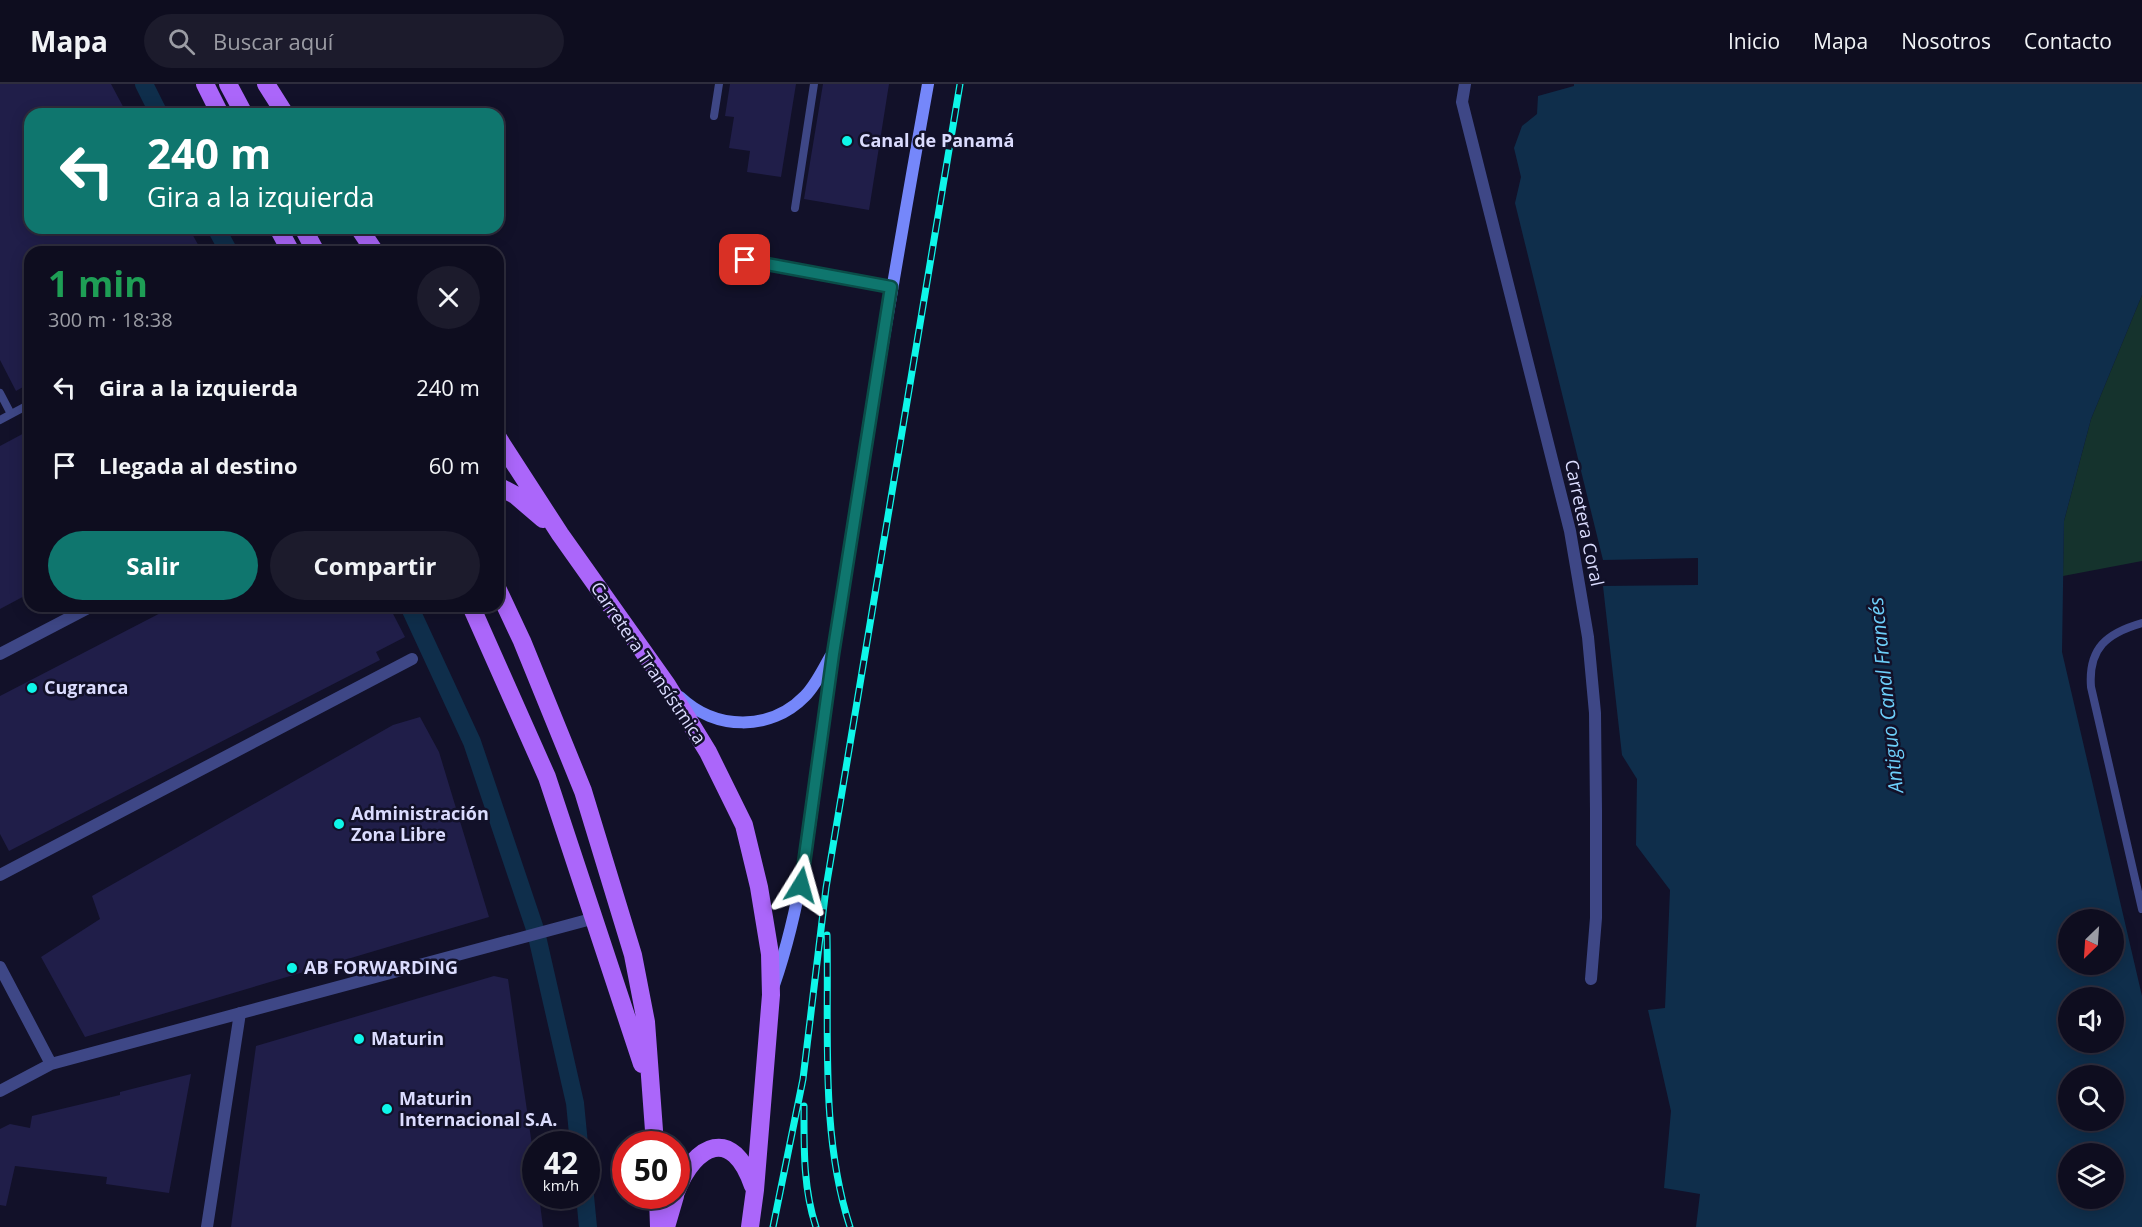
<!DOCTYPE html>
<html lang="es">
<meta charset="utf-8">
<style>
body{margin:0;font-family:"Open Sans",sans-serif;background:#1c1b2c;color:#f1f3f6;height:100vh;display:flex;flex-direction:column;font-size:22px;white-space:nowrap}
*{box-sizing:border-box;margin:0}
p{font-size:20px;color:#9b9ca4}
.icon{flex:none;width:33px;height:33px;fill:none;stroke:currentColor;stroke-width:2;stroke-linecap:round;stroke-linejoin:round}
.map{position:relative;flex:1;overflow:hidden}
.panel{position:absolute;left:24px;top:162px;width:480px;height:366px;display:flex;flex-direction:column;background:#0e0d1f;border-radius:18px;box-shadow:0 3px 15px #0003,0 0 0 2px #2e2d3d}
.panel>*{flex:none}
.guide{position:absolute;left:24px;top:24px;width:480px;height:126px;border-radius:18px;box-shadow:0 3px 15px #0003,0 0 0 2px #2e2d3d;background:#0f766e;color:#fff;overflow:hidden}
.needle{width:39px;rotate:205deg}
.controls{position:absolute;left:2058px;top:825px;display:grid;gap:12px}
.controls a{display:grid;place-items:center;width:66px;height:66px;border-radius:50%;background:#0e0d1f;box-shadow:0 3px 15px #0003,0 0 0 2px #2e2d3d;font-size:30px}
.speed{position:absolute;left:522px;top:1047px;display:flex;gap:12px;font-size:30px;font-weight:700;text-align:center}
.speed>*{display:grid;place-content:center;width:78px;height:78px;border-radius:50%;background:#0e0d1f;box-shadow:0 3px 15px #0003,0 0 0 2px #2e2d3d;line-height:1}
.speed small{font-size:15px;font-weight:400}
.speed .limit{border:9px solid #d22;background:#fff;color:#111}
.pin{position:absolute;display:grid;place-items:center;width:51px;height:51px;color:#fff;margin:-26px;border-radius:12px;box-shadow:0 3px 9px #0006}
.me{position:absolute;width:66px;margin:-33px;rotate:8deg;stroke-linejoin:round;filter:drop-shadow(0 0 4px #0008)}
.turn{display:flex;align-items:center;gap:21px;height:126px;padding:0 24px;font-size:27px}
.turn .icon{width:78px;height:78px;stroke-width:2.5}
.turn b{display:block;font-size:42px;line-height:51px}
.round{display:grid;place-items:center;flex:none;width:63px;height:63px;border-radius:32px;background:#1c1b2c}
.headline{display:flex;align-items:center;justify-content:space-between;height:102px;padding:0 24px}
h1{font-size:36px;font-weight:700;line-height:45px;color:#1e9e55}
.button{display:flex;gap:12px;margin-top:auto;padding:12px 24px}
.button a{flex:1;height:69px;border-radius:36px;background:#0f766e;color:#fff;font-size:24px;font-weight:700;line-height:69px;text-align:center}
.button a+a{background:#1c1b2c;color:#f1f3f6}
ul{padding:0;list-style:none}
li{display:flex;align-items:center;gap:18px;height:78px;padding:0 24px}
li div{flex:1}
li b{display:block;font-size:22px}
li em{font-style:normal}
header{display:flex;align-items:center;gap:36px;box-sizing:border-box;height:84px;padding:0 30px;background:#0e0d1f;border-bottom:2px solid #2e2d3d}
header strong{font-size:28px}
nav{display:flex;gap:33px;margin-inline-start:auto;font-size:21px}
.search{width:420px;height:54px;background:#1c1b2c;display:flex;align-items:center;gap:15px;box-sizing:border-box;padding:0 21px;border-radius:33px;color:#9b9ca4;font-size:22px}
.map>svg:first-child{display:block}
.green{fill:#15332d}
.water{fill:#0f2e4b;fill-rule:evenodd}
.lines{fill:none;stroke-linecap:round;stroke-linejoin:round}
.canal{stroke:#0f2e4b;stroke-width:18}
.building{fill:#201e49}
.lane{stroke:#3e4786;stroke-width:8}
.street{stroke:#3e4786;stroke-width:12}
.secondary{stroke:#7587fa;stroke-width:12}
.primary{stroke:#ab66fa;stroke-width:18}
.rail-casing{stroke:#0ef6e9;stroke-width:7}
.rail{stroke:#121129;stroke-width:4.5;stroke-dasharray:14;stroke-linecap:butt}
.route-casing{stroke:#0a4d48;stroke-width:15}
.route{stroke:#0f766e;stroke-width:10}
.poi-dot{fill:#0ef6e9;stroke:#121129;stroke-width:2}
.labels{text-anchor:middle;stroke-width:5;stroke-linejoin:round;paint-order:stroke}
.poi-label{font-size:18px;font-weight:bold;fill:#dbdcfe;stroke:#121129;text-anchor:start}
.street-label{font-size:18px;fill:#dbdcfe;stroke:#121129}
.water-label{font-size:20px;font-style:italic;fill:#6dcffa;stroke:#121129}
</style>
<header>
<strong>Mapa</strong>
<div class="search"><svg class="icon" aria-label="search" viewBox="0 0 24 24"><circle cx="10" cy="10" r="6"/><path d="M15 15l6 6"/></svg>Buscar aquí</div>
<nav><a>Inicio</a><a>Mapa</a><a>Nosotros</a><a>Contacto</a></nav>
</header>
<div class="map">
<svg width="2142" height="1143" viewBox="0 0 2142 1143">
<rect width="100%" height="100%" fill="#121129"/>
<path class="green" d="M2142 211V477L2063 492 2064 437 2091 335Z"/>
<path class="water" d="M1574 0H2142V211L2091 335 2064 437 2062 568 2142 912V1143H1696L1700 1110 1664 1104 1671 1027 1648 926 1665 924 1670 806 1636 761 1637 695 1622 671 1603 502 1698 501V474L1603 476 1515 119 1521 93 1514 64 1522 42 1537 30 1538 12 1574 2ZM2068 836H2114V880H2068ZM2068 914H2114V958H2068ZM2068 992H2114V1036H2068ZM2068 1070H2114V1114H2068Z"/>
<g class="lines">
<path class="canal" d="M144 0 159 30
M216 144 229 168
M409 522 472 658 536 848 575 1019 579 1060
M585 1112 588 1143"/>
</g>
<path class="building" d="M0 0H111L127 30H30V144H189L202 168H30V299L16 307 0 276Z
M730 0H796L781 93 747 88 750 67 729 64 734 33 725 32Z
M823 0H889L869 126 804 115Z
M30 346V509L0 525V362Z
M174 522H389L405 553 376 568 380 576 9 767 0 750V612Z
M420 633 439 668 489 833 85 953 41 873 100 835 92 812 393 641Z
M494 892 508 895 536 1089V1112H539L543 1143H231L256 962Z
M191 990 169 1109 106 1100 107 1093 15 1082 6 1122 0 1121V1045L10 1040 30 1044 32 1032 120 1011V1008Z"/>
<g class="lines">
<path class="lane" d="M714 32 719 0
M795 124 814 0
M745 176 891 203
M0 309 11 330
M0 336 30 320
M2142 539C2107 549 2088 564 2091 603L2142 825"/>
<path class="street" d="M1465 0 1462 18 1570 447 1588 553 1595 629 1596 726V834L1591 895
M0 570 92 522
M0 791 412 575
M0 883 51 980
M0 1007 51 980 595 834
M207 1143 240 929"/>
<path class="secondary" d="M680 613C715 646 770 648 805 612 815 602 823 586 830 573
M774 901C811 794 816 678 833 567 863 377 894 189 928 0"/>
<path class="primary" d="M205 0 220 30
M228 0 244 30
M266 0 285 30
M278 144 291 168
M303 144 316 168
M359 144 375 168
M498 354 560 450 667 601 708 668 744 741 759 803 770 870 771 911 755 1106 750 1143
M498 402 515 411 543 435
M498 506 522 557 583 707 633 871 646 938 655 1060
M471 522 547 693 642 980
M676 1108C695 1059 733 1042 753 1102
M658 1112 659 1143
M666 1143 675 1112"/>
<defs>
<path id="rail" d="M827 851C829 948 820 1050 850 1143
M804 1022C804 1063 803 1104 816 1143
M773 1143 803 995 826 804 960 0"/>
</defs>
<use href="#rail" class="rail-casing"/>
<use href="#rail" class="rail"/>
</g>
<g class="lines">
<defs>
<path id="route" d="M745 176 891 203 833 570 801 801"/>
</defs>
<use href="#route" class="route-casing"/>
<use href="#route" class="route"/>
</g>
<g class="poi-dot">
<circle cx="847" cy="57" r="6"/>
<circle cx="32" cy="604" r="6"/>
<circle cx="339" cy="740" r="6"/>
<circle cx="292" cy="884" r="6"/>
<circle cx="359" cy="955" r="6"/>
<circle cx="387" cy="1025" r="6"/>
</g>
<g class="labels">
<g class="poi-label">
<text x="859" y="63">Canal de Panamá</text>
<text x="44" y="610">Cugranca</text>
<text x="351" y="736">Administración<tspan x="351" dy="21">Zona Libre</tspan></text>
<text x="304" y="890">AB FORWARDING</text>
<text x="371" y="961">Maturin</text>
<text x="399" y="1021">Maturin<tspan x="399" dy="21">Internacional S.A.</tspan></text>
</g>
<g class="street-label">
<text transform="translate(1584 439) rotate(78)" y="6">Carretera Coral</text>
<text transform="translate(648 579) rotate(56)" y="6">Carretera Transístmica</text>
</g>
<g class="water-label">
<text transform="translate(1886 611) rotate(-96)" y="7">Antiguo Canal Francés</text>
</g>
</g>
</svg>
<div class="controls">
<a><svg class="needle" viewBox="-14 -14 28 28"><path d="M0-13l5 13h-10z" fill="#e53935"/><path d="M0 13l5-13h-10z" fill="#9b9ca4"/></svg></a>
<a><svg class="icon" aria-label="sound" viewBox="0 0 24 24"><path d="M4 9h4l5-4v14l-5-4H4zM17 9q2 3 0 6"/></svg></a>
<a><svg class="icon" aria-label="search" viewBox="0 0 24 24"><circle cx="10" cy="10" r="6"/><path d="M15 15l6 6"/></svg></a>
<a><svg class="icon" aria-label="layers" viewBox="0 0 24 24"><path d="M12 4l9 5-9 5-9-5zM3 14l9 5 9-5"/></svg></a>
</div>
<div class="speed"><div>42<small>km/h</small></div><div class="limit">50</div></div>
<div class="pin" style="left:745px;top:176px;background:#d93025"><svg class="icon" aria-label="arrive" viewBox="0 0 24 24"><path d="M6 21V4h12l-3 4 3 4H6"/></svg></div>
<svg class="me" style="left:801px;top:801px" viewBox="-20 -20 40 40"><path d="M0-17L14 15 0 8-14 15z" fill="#0f766e" stroke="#fff" stroke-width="4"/></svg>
<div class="guide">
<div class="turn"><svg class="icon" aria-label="left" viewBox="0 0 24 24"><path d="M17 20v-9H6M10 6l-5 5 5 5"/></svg><div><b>240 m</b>Gira a la izquierda</div></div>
</div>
<section class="panel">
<div class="headline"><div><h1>1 min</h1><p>300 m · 18:38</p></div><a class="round"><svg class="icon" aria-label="close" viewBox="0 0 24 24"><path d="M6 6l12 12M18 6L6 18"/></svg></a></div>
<ul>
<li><svg class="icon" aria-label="left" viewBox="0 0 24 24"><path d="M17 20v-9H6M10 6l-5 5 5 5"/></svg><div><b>Gira a la izquierda</b></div><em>240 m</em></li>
<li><svg class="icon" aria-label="arrive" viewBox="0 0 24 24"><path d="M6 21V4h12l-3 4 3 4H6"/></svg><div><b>Llegada al destino</b></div><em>60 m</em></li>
</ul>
<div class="button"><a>Salir</a><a>Compartir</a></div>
</section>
</div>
